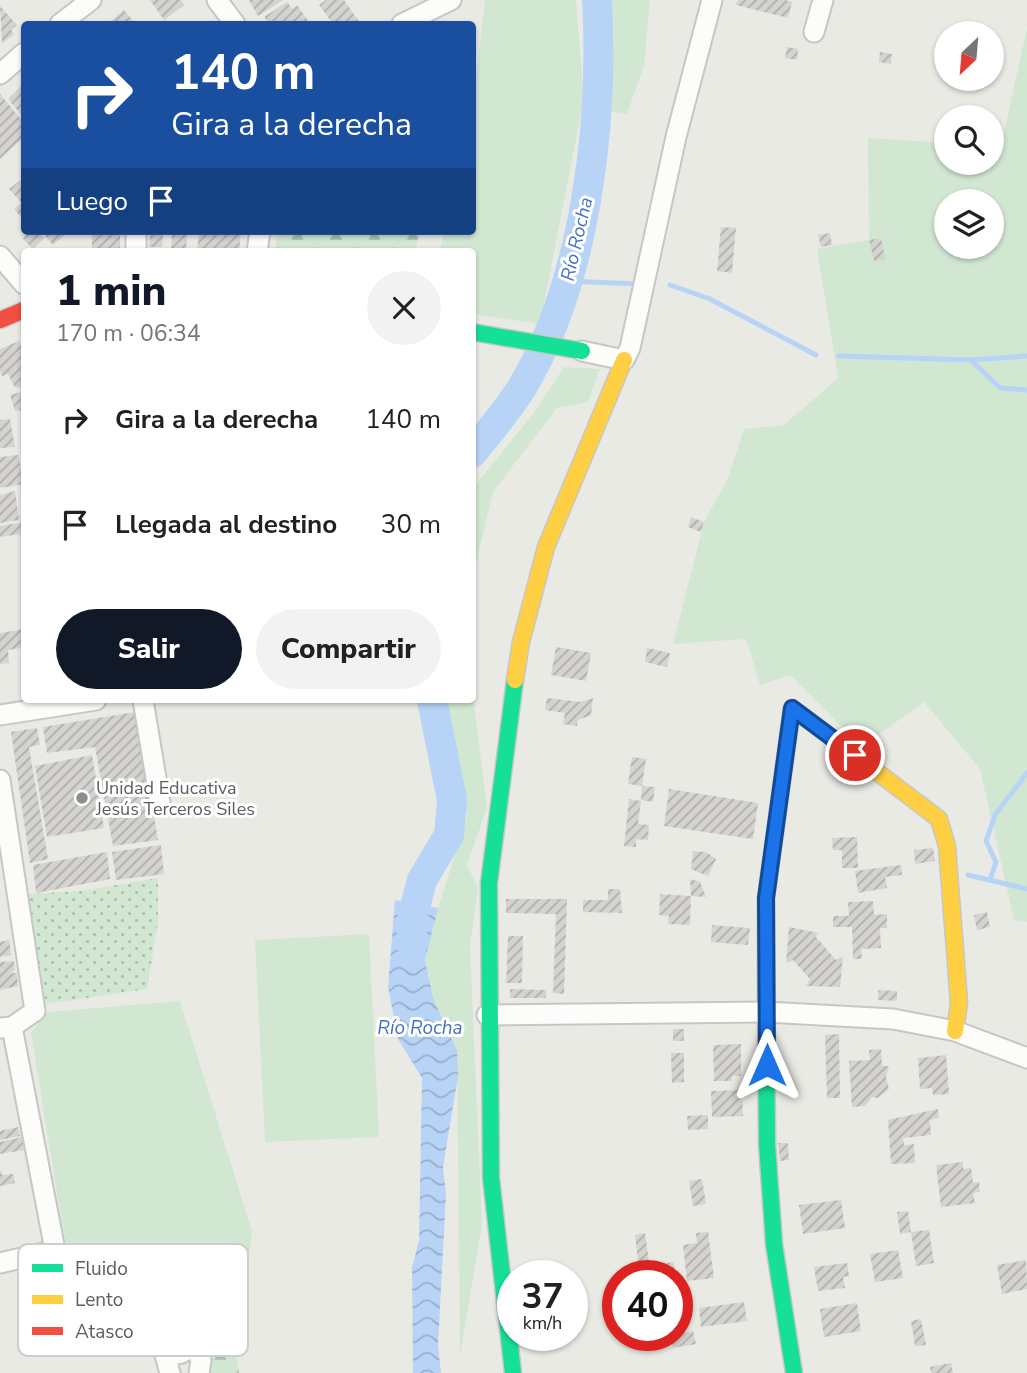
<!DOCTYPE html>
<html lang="es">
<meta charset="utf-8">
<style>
body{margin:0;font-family:"Nunito Sans",sans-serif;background:#f2f2f2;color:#202124;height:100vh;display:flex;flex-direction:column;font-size:26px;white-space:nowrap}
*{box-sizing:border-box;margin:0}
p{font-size:23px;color:#757577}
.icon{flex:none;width:38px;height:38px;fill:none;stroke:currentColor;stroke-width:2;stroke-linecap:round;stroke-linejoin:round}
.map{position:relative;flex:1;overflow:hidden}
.sheet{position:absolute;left:21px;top:248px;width:455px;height:455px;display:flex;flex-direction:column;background:#fff;border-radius:7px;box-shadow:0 2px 5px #0004}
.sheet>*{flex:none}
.top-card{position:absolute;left:21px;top:21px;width:455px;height:214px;border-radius:7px;box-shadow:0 2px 5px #0004;background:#1a4fa0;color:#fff;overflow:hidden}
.needle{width:46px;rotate:206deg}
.tools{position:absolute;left:934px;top:21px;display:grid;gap:14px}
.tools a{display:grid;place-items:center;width:70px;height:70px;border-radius:50%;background:#fff;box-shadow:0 2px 5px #0004;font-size:35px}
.speed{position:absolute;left:497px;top:1260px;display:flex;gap:14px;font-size:35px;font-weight:700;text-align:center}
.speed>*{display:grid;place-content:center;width:91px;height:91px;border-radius:50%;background:#fff;box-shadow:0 2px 5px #0004;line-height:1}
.speed small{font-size:18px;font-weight:400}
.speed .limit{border:10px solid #d22;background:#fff;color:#111}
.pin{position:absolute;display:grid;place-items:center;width:60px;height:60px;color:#fff;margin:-30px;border:4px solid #fff;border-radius:50%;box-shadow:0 2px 7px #0007}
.me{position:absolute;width:77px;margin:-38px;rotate:0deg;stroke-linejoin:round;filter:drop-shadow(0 0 5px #0008)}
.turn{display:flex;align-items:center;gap:24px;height:147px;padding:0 35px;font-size:32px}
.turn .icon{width:91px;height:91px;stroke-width:2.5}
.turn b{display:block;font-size:49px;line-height:60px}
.then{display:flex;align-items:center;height:66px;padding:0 35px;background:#0003;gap:14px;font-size:26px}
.round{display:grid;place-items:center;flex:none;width:74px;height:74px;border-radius:37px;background:#f2f2f2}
.head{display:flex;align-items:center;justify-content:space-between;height:119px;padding:0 35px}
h1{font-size:42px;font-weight:800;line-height:52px;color:#111827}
.cta{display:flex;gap:14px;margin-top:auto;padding:14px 35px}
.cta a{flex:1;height:80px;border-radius:42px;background:#111827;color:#fff;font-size:28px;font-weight:800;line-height:80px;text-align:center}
.cta a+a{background:#f2f2f2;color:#202124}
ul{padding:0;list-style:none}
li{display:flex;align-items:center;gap:21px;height:105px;padding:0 35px}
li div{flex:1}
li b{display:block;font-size:26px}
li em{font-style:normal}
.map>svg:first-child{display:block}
.grass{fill:#d2e7d2;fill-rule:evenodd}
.forest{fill:url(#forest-firs)}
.park{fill:url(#park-dots)}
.water{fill:url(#water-waves)}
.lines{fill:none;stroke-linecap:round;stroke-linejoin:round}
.stream{stroke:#b7d4f6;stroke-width:5}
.river{stroke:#b7d4f6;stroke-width:30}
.building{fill:url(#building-hatch)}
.street-casing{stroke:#c6c7c5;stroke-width:23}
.fast-casing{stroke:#c7c7c6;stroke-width:19}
.slow-casing{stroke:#c7c7c6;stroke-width:19}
.jam-casing{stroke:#c7c7c6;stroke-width:19}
.street{stroke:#fcfcfb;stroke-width:19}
.fast{stroke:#16e098;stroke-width:16}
.slow{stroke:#ffcf43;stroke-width:16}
.jam{stroke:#f24e42;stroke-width:16}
.route-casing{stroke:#114b97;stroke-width:18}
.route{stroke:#1a73e8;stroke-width:12}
.poi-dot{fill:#8c8e90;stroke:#fff;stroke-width:2.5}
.labels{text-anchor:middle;stroke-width:6;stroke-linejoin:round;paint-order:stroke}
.poi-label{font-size:18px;fill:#5a5d62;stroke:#fff;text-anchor:start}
.water-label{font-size:19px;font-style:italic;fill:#4472c1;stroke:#fff}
.key{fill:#fff;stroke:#ceced0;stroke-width:2}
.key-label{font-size:19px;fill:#5a5d62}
</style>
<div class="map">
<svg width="1027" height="1373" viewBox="0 0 1027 1373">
<defs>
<pattern id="forest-firs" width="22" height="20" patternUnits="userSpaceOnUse" patternTransform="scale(1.75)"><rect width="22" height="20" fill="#d2e7d2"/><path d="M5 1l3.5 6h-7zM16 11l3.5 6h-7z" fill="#adbeae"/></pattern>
<pattern id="park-dots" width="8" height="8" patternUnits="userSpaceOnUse" patternTransform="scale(1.75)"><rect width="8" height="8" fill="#d2e7d2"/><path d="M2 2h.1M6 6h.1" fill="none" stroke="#adbeae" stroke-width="1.8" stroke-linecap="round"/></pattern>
<pattern id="water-waves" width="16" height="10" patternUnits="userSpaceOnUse" patternTransform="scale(1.75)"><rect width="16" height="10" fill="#b7d4f6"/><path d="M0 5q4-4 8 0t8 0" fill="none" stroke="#98afcb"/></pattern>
<pattern id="building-hatch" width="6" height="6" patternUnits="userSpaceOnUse" patternTransform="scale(1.75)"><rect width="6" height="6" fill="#d4d3d0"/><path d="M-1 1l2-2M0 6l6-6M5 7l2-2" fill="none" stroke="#afaeac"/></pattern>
</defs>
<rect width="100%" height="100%" fill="#eaeae5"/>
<path class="grass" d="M485 0H576L584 98 540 324 473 314 472 252H439L445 231H472L473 104Z
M612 0H650L644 66 627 114 606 111 614 41Z
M1027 28V922L1014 920 980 769 924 702 867 743 847 732 790 675 760 685 746 639 673 644 704 522 727 480 744 429 784 425 838 378 817 249 869 240 868 138 947 143V163H992V145L1001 146ZM947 201H992V247H947Z
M564 367 600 369 588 402 557 408 493 492 473 576V488L532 415Z
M473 696 487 808 467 865 478 889 470 946 482 1225 460 1355 457 1050 434 1001 425 961 438 908 467 817 444 700H472Z
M369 934 379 1137 265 1142 255 940Z
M180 1001 252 1231 244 1300 60 1334 47 1273 69 1266 31 1033 47 1012Z"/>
<path class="forest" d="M277 231H420L415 252H275Z
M227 1304 239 1373H207C211 1345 206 1329 184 1311Z"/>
<path class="park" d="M158 878V922L147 989 46 1004 26 894 82 891Z"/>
<path class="water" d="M395 900 438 908 425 961 434 1001 457 1050 458 1077 443 1167 446 1194 438 1346 441 1373H413L412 1268 419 1240 422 1078 398 1039 388 987Z"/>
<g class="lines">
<path class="stream" d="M567 281 637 284
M670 285 710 299 816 355
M839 356 971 360 1000 388 1027 390
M971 360 1027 356
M968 875 1027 889
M990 880 996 862 986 841 995 815 1027 773"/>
<path class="river" d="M472 453C489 432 507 411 521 389 586 282 604 123 597 0
M412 945V919L422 880 449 835 452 800 432 700"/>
</g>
<path class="building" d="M150 0H181L184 5 164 20Z
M249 0H283L258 16Z
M326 0H344L360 23 333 24 319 5Z
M738 0H785L792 2 788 18 736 5Z
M287 2 292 9 297 5 309 22 305 24H270L264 17Z
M0 6 17 25 11 30 14 34 2 44Z
M124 10 136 24H107Z
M787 47 798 49 797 60 785 58Z
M880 52 892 54 891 64 879 62Z
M24 83V118L8 99Z
M0 94 24 123V137L0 159Z
M21 180 24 184V221L14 209 22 203 9 189Z
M721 227 736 228 732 273 717 271Z
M30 231H37L44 238 33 249 23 239Z
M47 231H70L53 245 44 234Z
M92 231H115V235H120V252H92Z
M199 231H241L239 252H197Z
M830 233 832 245 821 247 818 235Z
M150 234 163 235 162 247H149Z
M172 234 187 235 186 252H159V249L171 250Z
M881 238 885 259 874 261 869 240Z
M19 341 24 352V386L15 388 8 374 2 376 0 372V349Z
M24 391V410L15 411 10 395Z
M10 419 15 447 0 448V420Z
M18 455 24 484 0 488V457Z
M15 491 19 520 0 523V495Z
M691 517 704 522 701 532 688 527Z
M24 522V549L20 534 0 537V526Z
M24 629V659L21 648 8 650 9 663 0 664V633Z
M556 647 591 653 586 681 551 675Z
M647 648 670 653 667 667 645 662Z
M547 698 580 702 593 698 591 715 578 720 577 726 563 724 565 713 545 710Z
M136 712 158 840 113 846 95 747 47 753 43 727Z
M37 728 40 745 29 747 48 859 30 863 11 732Z
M92 755 104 828 47 837 35 766Z
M632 757 646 759 642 786 628 784Z
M642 786 655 787 653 802 641 800Z
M669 789 758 803 753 839 664 826Z
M629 799 641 801 638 824 649 825 648 840 636 839V847L624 846Z
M857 837 858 868H842V850H833L832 838Z
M161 845 164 874 116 880 112 852Z
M933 848 935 861 915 864 914 850Z
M693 851 706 852 716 859 708 876 691 869Z
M107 852 110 879 36 893 33 865Z
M901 865 902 875 885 877 887 888 858 893 855 871Z
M690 879 700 882 706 897 691 896Z
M608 889H620L622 913 583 912V900H608Z
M660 894 691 896 690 925 668 924 669 916 659 915Z
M506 899H567L564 994 553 993 556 914 506 913Z
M873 901 874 915 887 914V928H880L881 948 861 949 862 959H853L852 927H833V916H849L848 902Z
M987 912 990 927 977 930 974 915Z
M712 925 750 928 748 945 711 942Z
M789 927 819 933 815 936 836 960 843 956 840 987 806 986 810 979 793 960 786 963Z
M508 936H523L522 983H506Z
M9 940 11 955 0 957V942Z
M14 961 15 970 11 973H17L18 986 0 990V962Z
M510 989 546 990V998H510Z
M878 990 897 991V1001L878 1000Z
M673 1029H684V1041H673Z
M839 1034 840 1098H827L825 1035Z
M741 1044V1076H732V1081H714L713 1045Z
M881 1049 882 1066H889L886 1077 889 1089 878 1098 872 1097 865 1106 852 1107 849 1061 870 1060 869 1050Z
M671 1053H684V1082L672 1083Z
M946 1055 949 1094 933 1095 932 1088 920 1089 918 1058Z
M742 1090 743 1116 712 1117 711 1091Z
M938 1109 939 1118 930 1120 931 1135 903 1138 904 1145 914 1144 915 1163 891 1164 888 1120Z
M708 1115V1129L688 1130 687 1116Z
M18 1127 20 1136 0 1140V1131Z
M22 1137 24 1150 0 1154V1142Z
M778 1143H788L789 1160 780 1161Z
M963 1162V1169L971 1168 973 1183 979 1182 980 1192 973 1193 975 1203 941 1207 936 1165Z
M0 1169 2 1175 13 1174 15 1183 0 1186Z
M702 1179 706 1204 693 1206 689 1181Z
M841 1200 845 1228 803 1234 799 1205Z
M908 1211 911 1232 900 1234 897 1212Z
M929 1230 934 1263 916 1266 911 1232Z
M708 1232 714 1278 687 1281 683 1245 697 1243 696 1233Z
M645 1233 651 1276H640L635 1235Z
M898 1250 903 1278 875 1282 870 1254Z
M1026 1260 1027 1289 1002 1294 997 1265Z
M674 1262 675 1276H655L654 1265Z
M847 1263 849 1276 843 1277 845 1288 818 1291 814 1267Z
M744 1302 747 1321 701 1327 699 1308Z
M857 1303 861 1331 824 1337 820 1309Z
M921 1319 926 1345 915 1346 911 1321Z
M693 1331 696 1344 673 1348 671 1335Z
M951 1363 953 1373H931L930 1367Z"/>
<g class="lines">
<defs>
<path id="street" d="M217 0 235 24
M60 24 91 0
M402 24 451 0
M814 32 823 0
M0 74 24 53
M136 252V231
M257 252 260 231
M0 256 24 284
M582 351 624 360 630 348 676 137 712 0
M143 700 160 802
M0 715 96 700
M0 780 35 1011 12 1027 1 1028
M487 1015 766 1012 893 1019 955 1031 1027 1058
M0 1263 55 1250 12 1027
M161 1339a15 15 0 1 1 30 0a15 15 0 1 1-30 0Z
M190 1336 201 1360 199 1373
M163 1348 170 1373"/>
<path id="fast" d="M472 332 582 351
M513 1373 491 1178 489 883 515 680
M794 1373 774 1244 767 1144 766 1012V898L792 708 843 746"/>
<path id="slow" d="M515 680 521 642 546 547 624 360
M843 746 939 819 947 846 959 1003 955 1031"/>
<path id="jam" d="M0 320 24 310"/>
</defs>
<use href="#street" class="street-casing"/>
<use href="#fast" class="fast-casing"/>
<use href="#slow" class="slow-casing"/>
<use href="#jam" class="jam-casing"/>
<use href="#street" class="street"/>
<use href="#fast" class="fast"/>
<use href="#slow" class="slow"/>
<use href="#jam" class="jam"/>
</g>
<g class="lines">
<defs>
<path id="route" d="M767 1065 766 898 792 708 855 755"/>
</defs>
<use href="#route" class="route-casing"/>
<use href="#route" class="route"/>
</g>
<circle class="poi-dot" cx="82" cy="798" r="7"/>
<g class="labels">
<g class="poi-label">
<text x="96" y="794">Unidad Educativa<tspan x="96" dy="21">Jesús Terceros Siles</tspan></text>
</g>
<g class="water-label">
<text transform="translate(576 239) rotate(-77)" y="7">Río Rocha</text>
<text x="420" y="1034">Río Rocha</text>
</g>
</g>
<rect x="18" y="1244" width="230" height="112" rx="10" class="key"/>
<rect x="32" y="1264" width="31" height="8" fill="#16e098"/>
<rect x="32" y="1295" width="31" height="9" fill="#ffcf43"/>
<rect x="32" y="1327" width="31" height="8" fill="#f24e42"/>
<g class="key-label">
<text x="75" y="1275">Fluido</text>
<text x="75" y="1306">Lento</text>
<text x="75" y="1338">Atasco</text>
</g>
</svg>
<div class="tools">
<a><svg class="needle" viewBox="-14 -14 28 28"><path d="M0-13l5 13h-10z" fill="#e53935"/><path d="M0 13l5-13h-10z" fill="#757577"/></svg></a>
<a><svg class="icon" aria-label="search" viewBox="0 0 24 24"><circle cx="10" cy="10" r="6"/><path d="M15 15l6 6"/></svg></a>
<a><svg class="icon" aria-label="layers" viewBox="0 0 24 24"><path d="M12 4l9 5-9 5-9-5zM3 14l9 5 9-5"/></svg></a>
</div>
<div class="speed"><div>37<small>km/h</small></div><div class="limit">40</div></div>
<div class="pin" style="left:855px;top:755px;background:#d93025"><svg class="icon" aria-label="arrive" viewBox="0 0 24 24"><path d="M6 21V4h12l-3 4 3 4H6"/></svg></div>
<svg class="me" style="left:767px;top:1065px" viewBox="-20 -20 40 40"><path d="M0-17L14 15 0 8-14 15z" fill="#1a73e8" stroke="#fff" stroke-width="4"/></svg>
<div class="top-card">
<div class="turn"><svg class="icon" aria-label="right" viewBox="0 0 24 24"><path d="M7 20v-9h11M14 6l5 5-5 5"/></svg><div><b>140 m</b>Gira a la derecha</div></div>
<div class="then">Luego<svg class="icon" aria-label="arrive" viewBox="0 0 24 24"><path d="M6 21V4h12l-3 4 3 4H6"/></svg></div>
</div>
<section class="sheet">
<div class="head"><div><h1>1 min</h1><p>170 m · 06:34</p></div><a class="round"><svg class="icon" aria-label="close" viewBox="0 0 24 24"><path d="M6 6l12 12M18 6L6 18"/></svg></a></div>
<ul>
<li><svg class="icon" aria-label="right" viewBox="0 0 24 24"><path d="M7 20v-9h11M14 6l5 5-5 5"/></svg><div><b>Gira a la derecha</b></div><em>140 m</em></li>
<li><svg class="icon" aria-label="arrive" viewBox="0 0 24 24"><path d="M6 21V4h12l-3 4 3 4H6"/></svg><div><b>Llegada al destino</b></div><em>30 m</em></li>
</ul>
<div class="cta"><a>Salir</a><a>Compartir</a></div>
</section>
</div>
